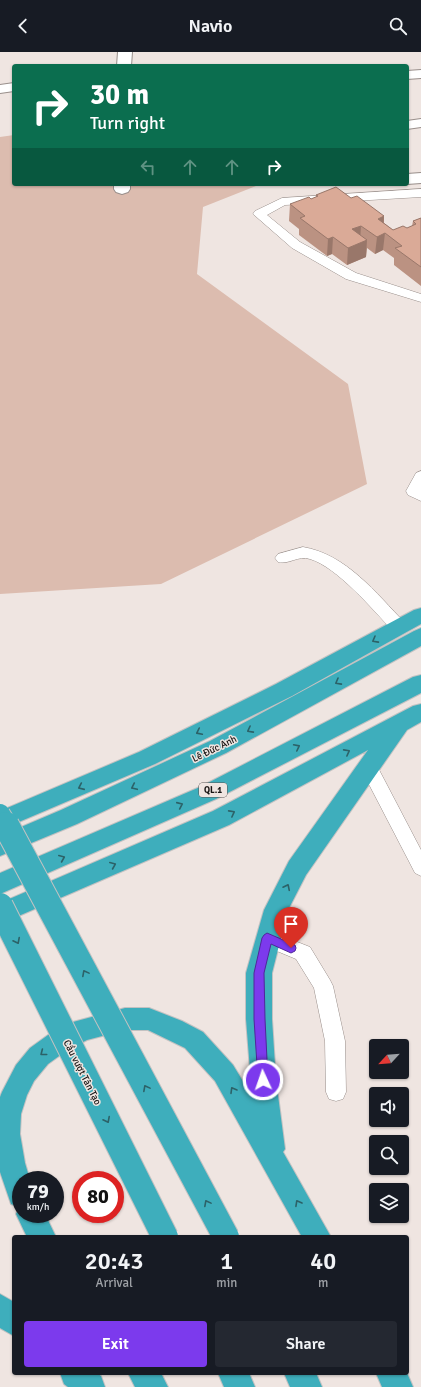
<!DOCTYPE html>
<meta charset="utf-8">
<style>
body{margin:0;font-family:Signika,sans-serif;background:#242831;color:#f1f3f6;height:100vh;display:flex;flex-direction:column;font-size:15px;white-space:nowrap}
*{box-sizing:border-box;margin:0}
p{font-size:13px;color:#9ea1a6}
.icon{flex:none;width:22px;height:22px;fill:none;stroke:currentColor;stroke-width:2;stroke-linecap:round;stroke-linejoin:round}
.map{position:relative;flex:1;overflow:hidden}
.side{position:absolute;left:12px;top:1183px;width:397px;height:140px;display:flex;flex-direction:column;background:#171b24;border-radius:4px;box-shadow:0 1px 3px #0004}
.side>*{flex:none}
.guide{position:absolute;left:12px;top:12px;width:397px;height:122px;border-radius:4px;box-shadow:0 1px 3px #0004;background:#0b6e4f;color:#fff;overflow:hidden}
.needle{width:26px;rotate:244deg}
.controls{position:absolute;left:369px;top:987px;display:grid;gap:8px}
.controls a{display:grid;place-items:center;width:40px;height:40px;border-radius:4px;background:#171b24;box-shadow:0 1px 3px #0004;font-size:20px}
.speed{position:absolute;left:12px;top:1119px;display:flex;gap:8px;font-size:20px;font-weight:700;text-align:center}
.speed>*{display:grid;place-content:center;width:52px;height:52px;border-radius:50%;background:#171b24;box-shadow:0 1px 3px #0004;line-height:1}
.speed small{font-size:10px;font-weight:400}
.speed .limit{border:6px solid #d22;background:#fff;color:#111}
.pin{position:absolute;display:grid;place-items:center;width:34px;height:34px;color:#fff;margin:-41px -17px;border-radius:50% 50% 50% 0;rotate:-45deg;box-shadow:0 0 4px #0007}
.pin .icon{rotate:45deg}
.me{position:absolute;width:44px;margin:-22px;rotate:357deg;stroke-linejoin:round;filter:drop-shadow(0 0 3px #0008)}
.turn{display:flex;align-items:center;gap:14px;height:84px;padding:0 12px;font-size:18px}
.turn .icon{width:52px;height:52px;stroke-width:2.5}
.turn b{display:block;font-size:28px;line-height:34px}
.lanes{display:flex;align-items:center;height:38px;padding:0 12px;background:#0003;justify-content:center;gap:20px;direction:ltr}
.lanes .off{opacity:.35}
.eta{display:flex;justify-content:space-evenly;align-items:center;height:68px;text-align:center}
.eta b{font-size:24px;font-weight:600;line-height:28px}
.cta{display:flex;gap:8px;margin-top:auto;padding:8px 12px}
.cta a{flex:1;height:46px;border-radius:4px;background:#7c3aed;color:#fff;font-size:16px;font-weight:600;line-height:46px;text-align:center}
.cta a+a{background:#242831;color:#f1f3f6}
header{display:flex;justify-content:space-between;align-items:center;height:52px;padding:0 12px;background:#171b24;font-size:18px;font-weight:600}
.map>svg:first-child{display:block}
.green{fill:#dcbcaf}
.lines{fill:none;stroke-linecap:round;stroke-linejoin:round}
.lane-casing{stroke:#998f8b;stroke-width:1}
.street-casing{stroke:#998f8b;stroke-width:2}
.highway-casing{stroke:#c3c2c2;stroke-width:2}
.lane{fill:#fff;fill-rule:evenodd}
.street{fill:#fff;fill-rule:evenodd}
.highway{fill:#3eaebc;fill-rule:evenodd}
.highway-bridge-far1-casing{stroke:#c3c2c2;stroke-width:22;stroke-linecap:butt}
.highway-bridge-casing{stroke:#c3c2c2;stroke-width:28;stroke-linecap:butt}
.highway-bridge-far1{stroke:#3eaebc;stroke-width:20}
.highway-bridge{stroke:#3eaebc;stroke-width:26}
.wall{fill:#bb9282}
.shaded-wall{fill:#99776a}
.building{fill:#daaa97;stroke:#99776a}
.oneway{stroke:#2c6268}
.route{fill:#7c3aed;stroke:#51269a}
.labels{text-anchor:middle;stroke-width:3;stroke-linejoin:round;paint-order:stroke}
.shield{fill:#efe5e1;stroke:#595352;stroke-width:1}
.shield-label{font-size:9px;font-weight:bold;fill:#191514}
.street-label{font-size:10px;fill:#191514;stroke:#efe5e1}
</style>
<header><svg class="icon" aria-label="back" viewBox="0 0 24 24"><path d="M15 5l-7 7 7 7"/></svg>Navio<svg class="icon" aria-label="search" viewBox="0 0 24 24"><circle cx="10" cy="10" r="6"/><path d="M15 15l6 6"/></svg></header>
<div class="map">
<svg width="421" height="1335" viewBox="0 0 421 1335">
<rect width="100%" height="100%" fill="#efe5e1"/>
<path class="green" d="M14 83V132H261L203 155 197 222 348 332 367 432 161 532 0 542V85Z"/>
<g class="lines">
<defs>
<path id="lane" d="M421 137V145L285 153 267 163 300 190 356 221 421 242V250L346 227 292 196 253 162 255 159 282 146Z
M421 419V449L408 443 406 439 416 421Z
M303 495C346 502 376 541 405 571L407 575 405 579 399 581 393 579C373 558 337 515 310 507 298 503 289 513 278 510L275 506 278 502Z
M369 708 375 710 421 798V824L415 821 360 715 363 710Z
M267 878 310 895 330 928 333 934 345 989 346 1040 343 1047 336 1049 329 1047 326 1040 325 989 314 936 296 907 260 892 257 886 260 880Z"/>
<path id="street" d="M118 0H132L131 14H117Z
M421 18V26L407 27V19Z
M14 31V39L0 41V33Z
M421 67V75L407 77V69Z
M421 121V131L407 132V122Z
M114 132H130V137L128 140 122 142 116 140 114 137Z"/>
<path id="highway" d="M421 556V572L292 644 155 712 0 778V759L139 700 276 632 414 558Z
M421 576V594L226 701 77 772 0 804V784L61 758 210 689 414 579Z
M421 623V641L216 747 0 842V821L200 735 413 625Z
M421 652V670L407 678 306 823 288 858 272 921V967L276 1028 285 1097 283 1100 331 1185H302L215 1029 185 996 148 978H125L87 988 66 999 48 1012 34 1029 27 1043 21 1062 20 1082 25 1111 30 1128H21V1162H45L56 1185H27L16 1162 19 1155 11 1152 0 1120V1045L2 1040 16 1013 30 996 48 983 73 970 125 956H149L182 969 203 980 233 1013 252 1044 246 967V921L264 858 289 809 368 698 229 773 0 872V851L213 759 413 654Z
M0 1242 14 1250V1284L0 1276Z
M60 1321H97L101 1324 105 1335H68L64 1332Z
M128 1321H161L168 1335H135Z
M218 1321H249L255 1335H224Z
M284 1321H316L322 1335H290Z
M376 1321H407L413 1335H382Z"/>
</defs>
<use href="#lane" class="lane-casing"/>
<use href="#street" class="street-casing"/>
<use href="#highway" class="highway-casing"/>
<use href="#lane" class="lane"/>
<use href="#street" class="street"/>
<use href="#highway" class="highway"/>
<defs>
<path id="highway-bridge-far1" d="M0 762 7 774"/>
<path id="highway-bridge" d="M6 773 226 1185
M0 854 165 1185"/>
</defs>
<use href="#highway-bridge-far1" class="highway-bridge-far1-casing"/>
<use href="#highway-bridge" class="highway-bridge-casing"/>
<use href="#highway-bridge-far1" class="highway-bridge-far1"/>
<use href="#highway-bridge" class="highway-bridge"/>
</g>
<path class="wall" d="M316 143 351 146 384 164V171L393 178 407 176 412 174 413 169 421 166V234L394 213V206L383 198 375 202 367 196 366 205 347 213 332 202 327 204 299 183V177L289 169 290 152 311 147 316 145Z"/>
<path class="shaded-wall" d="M384 164 383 181 378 167Z
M361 174 360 190 352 177Z
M385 181 383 198 375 202 377 185Z
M333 185 332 202 327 204 328 187Z
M367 188 366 205 347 213 348 196Z"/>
<path class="building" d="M336 135 351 146 357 144 384 164 378 167 393 178 403 174 407 176 416 172 413 169 421 166V215L395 196 402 194 385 181 377 185 361 174 352 177 367 188 348 196 333 185 328 187 300 166 305 164 290 152 309 145 311 147 318 144 316 143Z"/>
<defs><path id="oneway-chevron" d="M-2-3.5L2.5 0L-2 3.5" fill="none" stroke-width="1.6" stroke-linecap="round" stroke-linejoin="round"/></defs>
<g class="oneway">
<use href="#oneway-chevron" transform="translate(375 588) rotate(151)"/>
<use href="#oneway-chevron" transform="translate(338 630) rotate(151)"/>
<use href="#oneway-chevron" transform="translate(250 678) rotate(152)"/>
<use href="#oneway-chevron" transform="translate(199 680) rotate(154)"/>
<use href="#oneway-chevron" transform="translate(297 695) rotate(-27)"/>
<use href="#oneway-chevron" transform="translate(347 700) rotate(-28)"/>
<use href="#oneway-chevron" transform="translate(81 735) rotate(156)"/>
<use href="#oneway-chevron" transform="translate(134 735) rotate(155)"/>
<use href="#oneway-chevron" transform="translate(180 753) rotate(-24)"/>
<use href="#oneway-chevron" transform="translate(232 761) rotate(-28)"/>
<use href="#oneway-chevron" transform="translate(62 806) rotate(-23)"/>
<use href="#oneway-chevron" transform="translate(113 813) rotate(-23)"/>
<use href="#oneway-chevron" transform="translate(287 835) rotate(-64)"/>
<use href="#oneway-chevron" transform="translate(17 889) rotate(63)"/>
<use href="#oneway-chevron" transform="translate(85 921) rotate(-118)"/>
<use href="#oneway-chevron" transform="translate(43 1001) rotate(142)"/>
<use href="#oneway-chevron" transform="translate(146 1036) rotate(-118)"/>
<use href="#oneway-chevron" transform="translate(233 1038) rotate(-120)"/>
<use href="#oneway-chevron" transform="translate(107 1068) rotate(63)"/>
<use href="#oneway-chevron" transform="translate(207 1151) rotate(-118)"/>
<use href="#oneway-chevron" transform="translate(298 1151) rotate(-119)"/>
</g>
<path class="route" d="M267 881 295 893 296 896 295 899 291 901 271 892 264 921 265 967 268 1028 267 1032 263 1033 259 1032 258 1028 254 967V921L262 886 264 883Z"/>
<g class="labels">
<rect class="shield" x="199" y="731" width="28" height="14" rx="3"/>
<g class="shield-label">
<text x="213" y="741">QL.1</text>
</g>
<g class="street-label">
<text transform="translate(214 696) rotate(-26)" y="4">Lê Đức Anh</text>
<text transform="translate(83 1020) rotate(63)" y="4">Cầu vượt Tân Tạo</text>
</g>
</g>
</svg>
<div class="controls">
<a><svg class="needle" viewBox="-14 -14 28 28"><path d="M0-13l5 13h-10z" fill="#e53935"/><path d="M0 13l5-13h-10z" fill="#9ea1a6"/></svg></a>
<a><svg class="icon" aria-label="sound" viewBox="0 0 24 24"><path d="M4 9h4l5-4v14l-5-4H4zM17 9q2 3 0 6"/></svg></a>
<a><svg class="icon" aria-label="search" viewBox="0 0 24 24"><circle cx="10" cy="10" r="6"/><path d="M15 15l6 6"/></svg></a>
<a><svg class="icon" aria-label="layers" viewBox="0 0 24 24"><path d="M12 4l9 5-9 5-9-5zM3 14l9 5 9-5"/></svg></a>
</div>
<div class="speed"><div>79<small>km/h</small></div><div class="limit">80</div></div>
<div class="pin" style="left:291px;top:896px;background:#d93025"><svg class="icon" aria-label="arrive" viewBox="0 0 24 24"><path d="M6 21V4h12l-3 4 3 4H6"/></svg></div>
<svg class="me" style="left:263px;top:1028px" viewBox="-20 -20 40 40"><circle r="17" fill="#7c3aed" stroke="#fff" stroke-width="3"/><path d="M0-11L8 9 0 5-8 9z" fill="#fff"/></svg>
<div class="guide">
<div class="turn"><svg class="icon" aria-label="right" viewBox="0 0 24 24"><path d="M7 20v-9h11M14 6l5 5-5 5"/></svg><div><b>30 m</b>Turn right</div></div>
<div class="lanes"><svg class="icon off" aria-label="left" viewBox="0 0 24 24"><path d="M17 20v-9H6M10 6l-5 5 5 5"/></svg><svg class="icon off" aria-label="ahead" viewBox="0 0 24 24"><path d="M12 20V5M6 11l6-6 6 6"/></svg><svg class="icon off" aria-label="ahead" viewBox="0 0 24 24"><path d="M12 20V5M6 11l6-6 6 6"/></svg><svg class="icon" aria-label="right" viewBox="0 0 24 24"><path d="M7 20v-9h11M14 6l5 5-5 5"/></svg></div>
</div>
<section class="side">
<div class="eta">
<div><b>20:43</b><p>Arrival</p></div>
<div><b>1</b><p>min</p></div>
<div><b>40</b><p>m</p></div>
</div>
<div class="cta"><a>Exit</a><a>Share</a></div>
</section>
</div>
